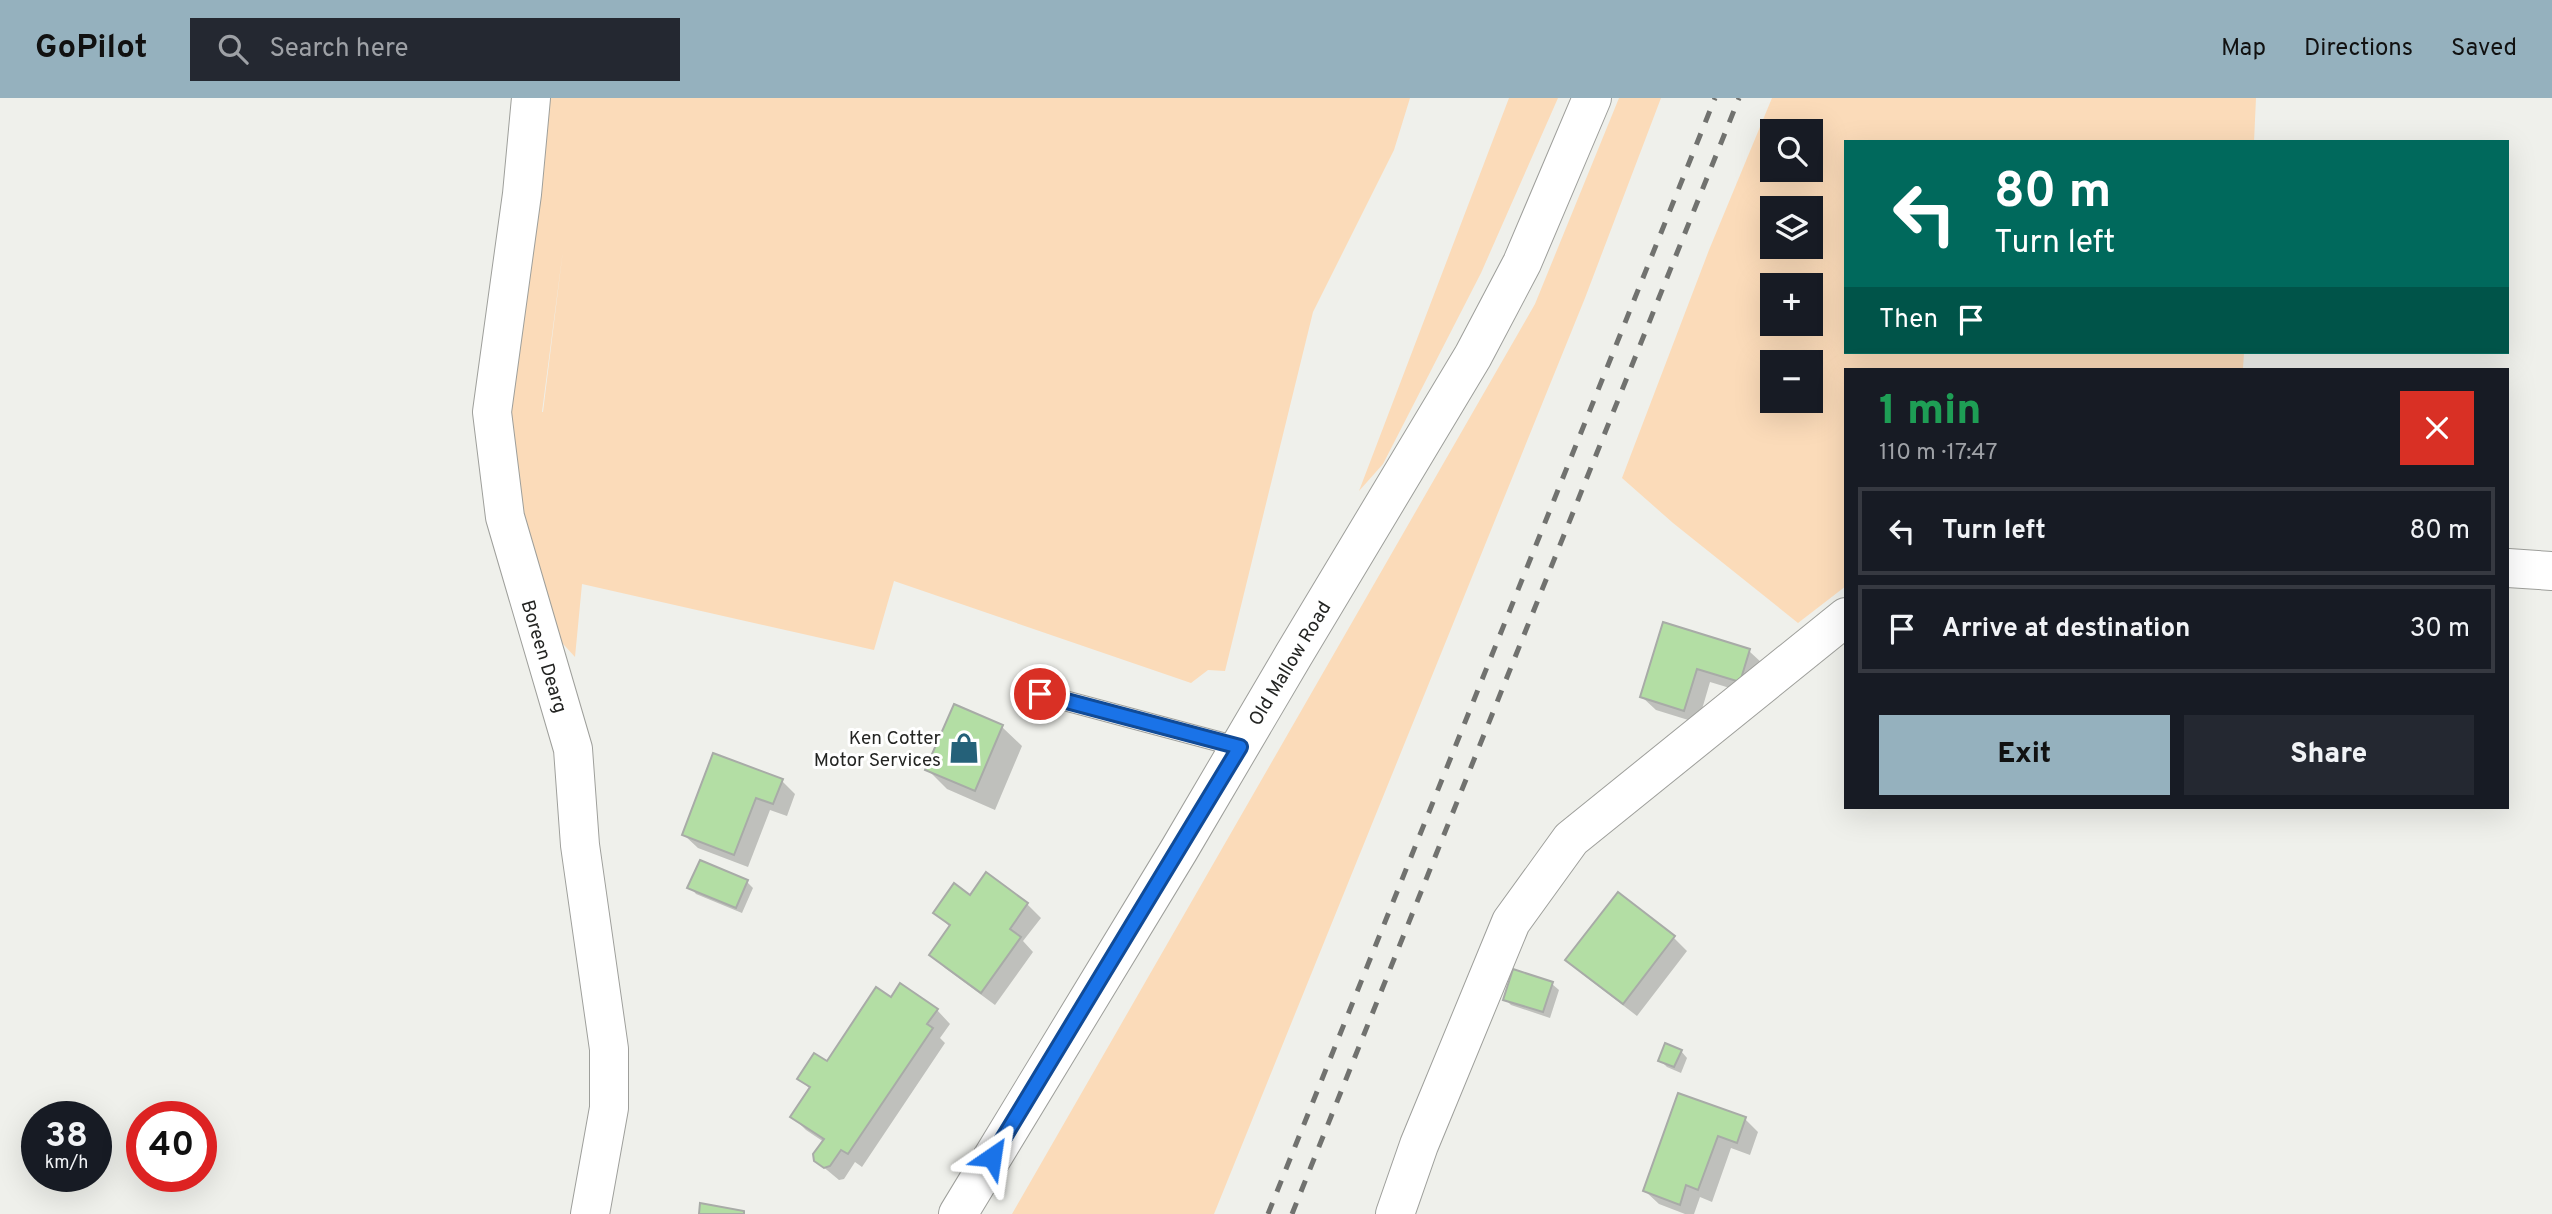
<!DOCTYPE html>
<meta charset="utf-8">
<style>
body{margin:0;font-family:Overpass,sans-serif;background:#242831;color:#f1f3f6;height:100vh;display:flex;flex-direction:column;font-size:26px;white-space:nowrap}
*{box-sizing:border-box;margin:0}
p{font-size:23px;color:#9ea1a6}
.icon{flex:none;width:38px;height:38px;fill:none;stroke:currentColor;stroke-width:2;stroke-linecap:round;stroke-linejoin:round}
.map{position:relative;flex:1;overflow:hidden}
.sheet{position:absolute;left:1844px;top:270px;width:665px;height:441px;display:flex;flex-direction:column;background:#171b24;border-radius:0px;box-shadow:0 7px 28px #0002}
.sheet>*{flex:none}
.hud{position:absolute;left:1844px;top:42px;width:665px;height:214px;border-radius:0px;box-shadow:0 7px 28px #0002;background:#00695c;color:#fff;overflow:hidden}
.fabs{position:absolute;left:1760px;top:21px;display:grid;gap:14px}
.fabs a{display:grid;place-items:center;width:63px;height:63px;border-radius:0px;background:#171b24;box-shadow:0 7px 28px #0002;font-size:35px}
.speed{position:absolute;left:21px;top:1003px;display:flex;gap:14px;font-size:35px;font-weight:700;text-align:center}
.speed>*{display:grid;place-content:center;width:91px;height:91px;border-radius:50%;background:#171b24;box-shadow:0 7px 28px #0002;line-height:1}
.speed small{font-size:18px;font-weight:400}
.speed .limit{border:10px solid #d22;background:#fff;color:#111}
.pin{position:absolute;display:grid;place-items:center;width:60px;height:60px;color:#fff;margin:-30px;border:4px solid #fff;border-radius:50%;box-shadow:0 2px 7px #0007}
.me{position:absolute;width:77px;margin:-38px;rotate:32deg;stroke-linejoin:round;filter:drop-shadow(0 0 5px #0008)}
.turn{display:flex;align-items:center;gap:24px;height:147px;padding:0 35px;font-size:32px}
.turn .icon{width:91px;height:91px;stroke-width:2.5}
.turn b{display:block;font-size:49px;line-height:60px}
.then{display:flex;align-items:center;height:66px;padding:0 35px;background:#0003;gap:14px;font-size:26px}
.round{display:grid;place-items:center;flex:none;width:74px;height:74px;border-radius:0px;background:#242831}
.head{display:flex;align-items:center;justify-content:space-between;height:119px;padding:0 35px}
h1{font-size:42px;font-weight:800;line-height:52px;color:#1e9e55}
.action{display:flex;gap:14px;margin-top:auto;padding:14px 35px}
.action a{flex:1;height:80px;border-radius:0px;background:#95b1be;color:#111;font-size:28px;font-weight:800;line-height:80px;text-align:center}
.action a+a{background:#242831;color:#f1f3f6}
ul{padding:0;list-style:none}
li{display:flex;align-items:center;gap:21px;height:88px;margin:0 14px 10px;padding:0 21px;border:4px solid #363941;border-radius:0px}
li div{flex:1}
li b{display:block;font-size:26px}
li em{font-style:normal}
header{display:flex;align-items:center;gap:42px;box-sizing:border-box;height:98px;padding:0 35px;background:#95b1be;color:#111}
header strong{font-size:33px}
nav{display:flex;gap:38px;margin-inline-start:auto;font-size:24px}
.search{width:490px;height:63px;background:#242831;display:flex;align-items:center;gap:18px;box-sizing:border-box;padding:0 24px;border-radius:0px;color:#9ea1a6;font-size:26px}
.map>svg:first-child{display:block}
.green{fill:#fbdbb9;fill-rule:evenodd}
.shadow{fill:#0003}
.building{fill:#b3dea4;stroke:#a8aba7;stroke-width:2}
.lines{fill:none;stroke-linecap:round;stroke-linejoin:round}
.service-casing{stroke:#9e9f9b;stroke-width:21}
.minor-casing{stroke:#9e9f9b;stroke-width:40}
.tertiary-casing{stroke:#9e9f9b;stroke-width:40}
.service{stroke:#fff;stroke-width:19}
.minor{stroke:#fff;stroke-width:38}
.tertiary{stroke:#fff;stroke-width:38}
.rail{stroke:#71726f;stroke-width:5;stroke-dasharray:12 12;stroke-linecap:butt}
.route-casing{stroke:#114b97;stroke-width:18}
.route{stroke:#1a73e8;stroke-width:12}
.labels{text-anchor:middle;stroke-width:6;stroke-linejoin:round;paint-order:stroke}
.street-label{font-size:19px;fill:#242523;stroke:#fff}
.poi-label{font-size:19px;fill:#242523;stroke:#fff;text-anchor:end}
</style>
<header>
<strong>GoPilot</strong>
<div class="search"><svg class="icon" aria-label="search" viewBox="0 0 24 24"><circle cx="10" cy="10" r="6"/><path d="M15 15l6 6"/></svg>Search here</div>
<nav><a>Map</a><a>Directions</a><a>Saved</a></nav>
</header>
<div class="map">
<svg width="2552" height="1116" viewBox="0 0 2552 1116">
<rect width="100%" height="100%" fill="#eff0eb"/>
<path class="green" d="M541 0H1410L1394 52 1313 214 1225 573 1208 572 1191 585 894 483 874 552 582 486 575 559 554 536 519 429 501 315ZM563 152 543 314H542Z
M1509 0H1558L1481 175 1383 366 1359 393Z
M1619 0H1661L1585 200 1214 1116H1012L1535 206Z
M1772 0H2256L2254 44H1846V254H2244L2243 271H1846V488L1798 525 1673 425 1622 380 1709 152ZM1811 33V72H1773V33ZM1811 110V149H1773V110ZM1811 187V226H1773V187ZM1811 264V303H1773V264Z"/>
<path class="shadow" d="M1664 527 1749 553 1763 566 1753 597 1710 584 1698 625 1656 612 1642 599Z
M1002 629 1022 648 995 712 947 691 928 672Z
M782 683 795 696 787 718 770 712 748 769 698 750 684 737Z
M986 776 1027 806 1041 820 1023 843 1033 854 995 907 945 870 932 856 951 830 935 814 970 799Z
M747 784 753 790 742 815 696 796 690 789Z
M1673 839 1687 853 1637 918 1581 875 1568 862Z
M1552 886 1559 892 1550 920 1511 907 1505 901Z
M891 902 937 912 950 926 940 940 945 945 862 1069 855 1064 844 1081 839 1082 815 1062 824 1044 806 1032 793 1019 811 992 799 980 827 966Z
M1681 953 1687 960 1681 975 1667 969 1661 963Z
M1679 997 1745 1021 1758 1034 1750 1057 1731 1050 1712 1104 1700 1099 1694 1116H1685L1659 1106 1645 1093Z"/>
<path class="building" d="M1663 524 1750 551 1740 584 1697 571 1684 613 1640 599Z
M954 606 1003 627 975 693 925 672Z
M713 655 783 681 773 706 756 700 734 757 682 737Z
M700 762 748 782 736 810 687 790Z
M986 774 1028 805 1010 831 1021 839 981 895 929 857 950 827 933 815 954 785 970 797Z
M1618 794 1675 838 1623 906 1565 862Z
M1513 871 1553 884 1543 914 1503 902Z
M900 885 938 911 927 926 933 930 848 1056 841 1052 830 1068 824 1070 814 1063 813 1056 824 1041 790 1019 810 989 797 981 814 955 827 963 876 889 891 899Z
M1665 945 1682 952 1674 969 1658 963Z
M1678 995 1746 1019 1737 1045 1718 1038 1698 1092 1686 1087 1680 1107 1643 1093Z
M700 1105 744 1113V1116H699Z"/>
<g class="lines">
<defs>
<path id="service" d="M1040 596 1239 649"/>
<path id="minor" d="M531 0 522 96 492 314 505 419 573 651 580 747 609 951V1010L590 1116
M2508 470 2552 473
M1395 1116 1419 1047 1511 824 1571 741 1846 519"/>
<path id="tertiary" d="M958 1116 1179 752 1293 558 1473 258 1522 165 1592 0"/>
</defs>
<use href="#service" class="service-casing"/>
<use href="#minor" class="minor-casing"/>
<use href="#tertiary" class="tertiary-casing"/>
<use href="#service" class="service"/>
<use href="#minor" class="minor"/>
<use href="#tertiary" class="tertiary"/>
<path class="rail" d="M1268 1116 1715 0
M1292 1116 1739 0"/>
</g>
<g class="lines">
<defs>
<path id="route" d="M992 1059 1240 649 1040 596"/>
</defs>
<use href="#route" class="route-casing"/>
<use href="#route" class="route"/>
</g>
<defs>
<symbol id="shop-bare" viewBox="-9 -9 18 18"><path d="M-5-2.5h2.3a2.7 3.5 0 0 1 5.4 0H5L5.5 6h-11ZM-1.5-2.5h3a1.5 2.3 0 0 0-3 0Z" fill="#256179" stroke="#fff" stroke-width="2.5" paint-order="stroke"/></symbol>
</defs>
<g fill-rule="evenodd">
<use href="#shop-bare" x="942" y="628" width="44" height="44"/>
</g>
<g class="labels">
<g class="street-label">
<text transform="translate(545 558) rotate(73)" y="7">Boreen Dearg</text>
<text transform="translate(1289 565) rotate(-59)" y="7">Old Mallow Road</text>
</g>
<g class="poi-label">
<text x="941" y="646">Ken Cotter<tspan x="941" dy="22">Motor Services</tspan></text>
</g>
</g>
</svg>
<div class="fabs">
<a><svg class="icon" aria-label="search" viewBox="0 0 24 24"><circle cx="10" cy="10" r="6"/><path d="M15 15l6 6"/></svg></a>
<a><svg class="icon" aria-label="layers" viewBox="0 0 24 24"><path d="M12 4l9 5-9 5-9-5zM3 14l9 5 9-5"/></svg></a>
<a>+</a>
<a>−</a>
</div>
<div class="speed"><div>38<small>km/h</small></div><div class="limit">40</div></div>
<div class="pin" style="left:1040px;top:596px;background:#d93025"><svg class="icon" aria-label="arrive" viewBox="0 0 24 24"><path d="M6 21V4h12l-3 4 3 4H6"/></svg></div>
<svg class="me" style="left:992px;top:1059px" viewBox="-20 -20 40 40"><path d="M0-17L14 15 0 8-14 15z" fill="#1a73e8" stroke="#fff" stroke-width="4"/></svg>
<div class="hud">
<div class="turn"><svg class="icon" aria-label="left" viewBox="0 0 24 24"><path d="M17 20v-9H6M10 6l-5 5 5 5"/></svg><div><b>80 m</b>Turn left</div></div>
<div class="then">Then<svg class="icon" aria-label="arrive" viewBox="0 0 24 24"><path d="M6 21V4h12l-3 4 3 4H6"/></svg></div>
</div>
<section class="sheet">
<div class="head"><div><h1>1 min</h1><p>110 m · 17:47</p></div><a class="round" style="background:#d93025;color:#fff"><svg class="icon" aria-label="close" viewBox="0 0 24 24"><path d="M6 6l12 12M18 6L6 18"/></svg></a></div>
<ul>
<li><svg class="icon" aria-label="left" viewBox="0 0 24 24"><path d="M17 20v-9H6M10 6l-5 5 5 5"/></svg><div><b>Turn left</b></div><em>80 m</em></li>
<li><svg class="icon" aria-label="arrive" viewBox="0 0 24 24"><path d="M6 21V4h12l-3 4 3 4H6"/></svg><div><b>Arrive at destination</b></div><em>30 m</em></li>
</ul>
<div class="action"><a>Exit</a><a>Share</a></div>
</section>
</div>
